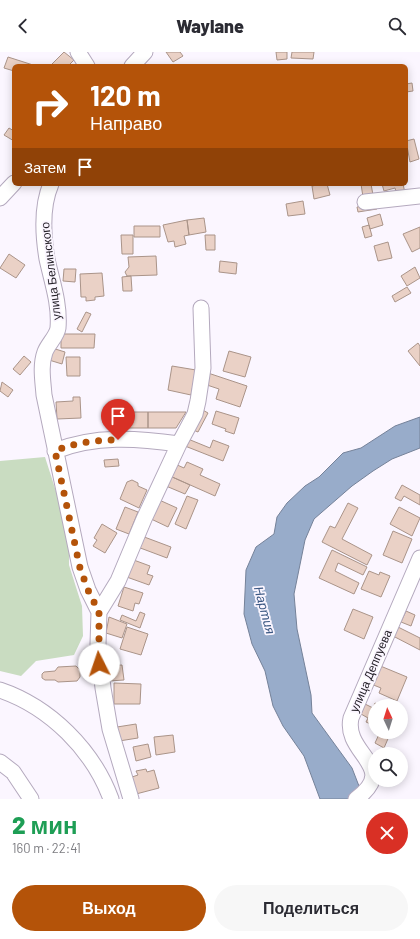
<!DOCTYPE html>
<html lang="ru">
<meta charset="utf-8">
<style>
body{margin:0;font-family:Barlow,sans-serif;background:#f7f7f7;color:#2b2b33;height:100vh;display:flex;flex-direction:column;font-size:15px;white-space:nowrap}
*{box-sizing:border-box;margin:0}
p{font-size:13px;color:#7c7c81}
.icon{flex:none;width:22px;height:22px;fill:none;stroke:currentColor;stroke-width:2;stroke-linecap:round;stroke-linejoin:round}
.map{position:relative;height:747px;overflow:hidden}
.sheet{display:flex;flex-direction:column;background:#fff;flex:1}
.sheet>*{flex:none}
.guide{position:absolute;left:12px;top:12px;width:396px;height:122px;border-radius:6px;box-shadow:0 2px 10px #0003;background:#b45309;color:#fff;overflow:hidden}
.needle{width:26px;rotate:356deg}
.fabs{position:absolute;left:368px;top:647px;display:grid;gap:8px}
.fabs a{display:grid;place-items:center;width:40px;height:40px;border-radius:50%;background:#fff;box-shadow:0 2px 10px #0003;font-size:20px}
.pin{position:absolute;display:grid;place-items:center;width:34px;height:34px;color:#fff;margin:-41px -17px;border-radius:50% 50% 50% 0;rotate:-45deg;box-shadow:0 0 4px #0007}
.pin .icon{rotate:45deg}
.me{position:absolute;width:44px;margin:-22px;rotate:356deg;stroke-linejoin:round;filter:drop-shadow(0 0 3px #0008)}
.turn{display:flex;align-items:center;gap:14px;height:84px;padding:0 12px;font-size:18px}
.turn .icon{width:52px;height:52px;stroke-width:2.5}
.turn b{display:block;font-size:28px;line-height:34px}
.then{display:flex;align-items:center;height:38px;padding:0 12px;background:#0003;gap:8px;font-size:15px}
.round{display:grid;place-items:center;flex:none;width:42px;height:42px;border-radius:21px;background:#f7f7f7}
.summary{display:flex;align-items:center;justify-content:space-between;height:68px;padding:0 12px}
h1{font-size:24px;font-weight:800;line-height:30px;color:#1e9e55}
.action{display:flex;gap:8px;margin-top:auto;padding:8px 12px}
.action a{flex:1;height:46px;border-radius:24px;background:#b45309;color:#fff;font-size:16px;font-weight:800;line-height:46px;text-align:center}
.action a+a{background:#f7f7f7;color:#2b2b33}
header{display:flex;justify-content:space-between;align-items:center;height:52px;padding:0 12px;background:#fff;font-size:18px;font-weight:800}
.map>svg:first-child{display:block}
.green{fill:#c9dcc1}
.water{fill:#98acca;stroke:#758299}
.building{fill:#ead1c6;stroke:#aa9489}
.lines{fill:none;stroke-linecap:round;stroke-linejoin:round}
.minor-casing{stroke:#b4a9be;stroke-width:17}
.minor{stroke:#fff;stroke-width:15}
.route{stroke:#b45309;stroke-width:7;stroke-dasharray:0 12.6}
.labels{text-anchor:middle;stroke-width:3.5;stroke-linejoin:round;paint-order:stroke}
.street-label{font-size:12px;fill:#231f27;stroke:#fbf6ff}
.water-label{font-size:13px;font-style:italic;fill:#3c5883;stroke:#fbf6ff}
</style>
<header><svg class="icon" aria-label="back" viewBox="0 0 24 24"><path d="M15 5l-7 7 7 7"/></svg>Waylane<svg class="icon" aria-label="search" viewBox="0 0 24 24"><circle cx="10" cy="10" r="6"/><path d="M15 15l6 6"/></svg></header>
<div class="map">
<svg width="420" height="747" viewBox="0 0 420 747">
<rect width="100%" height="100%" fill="#fbf6ff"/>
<path class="green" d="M45 405 69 480V513L82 554 83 584 74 603 36 609 21 624 0 619V409Z"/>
<path class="water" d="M420 365V396L392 407 373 419 352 434 314 467 305 488 294 542 297 577 311 643 312 661 352 716 364 747H320L304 704 283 674 273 654 265 619 252 592 244 562 246 518 256 495 274 482 277 465 287 451 305 434 319 425 343 401 361 396 395 374Z"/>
<path class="building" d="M64 0 74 8 68 14H50Z
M166 0H180L183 4 173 10Z
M276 0H287V7L277 8Z
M292 0H314L313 7 291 6Z
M8 5 33 13V14H14V19L4 16Z
M412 31 413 39 406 40V32Z
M9 76 14 79V89L4 83Z
M414 87 419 107 410 110 406 89Z
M322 132H327L330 143 314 147 312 134Z
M361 132H371L373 143 363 145Z
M382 132H403L405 141 397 143 395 136 384 139Z
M303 149 305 162 288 164 286 152Z
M376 152 377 157 358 160 357 155Z
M380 162 383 173 370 177 367 166Z
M204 166 206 180 189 183 187 168Z
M187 168 189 183 184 184 186 192 175 195 174 189 168 190 163 173Z
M369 173 372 184 365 186 362 175Z
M134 174H160V185H134Z
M420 175V196L412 200 403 182Z
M121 183H133V202H122Z
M205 183H215V198H206Z
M388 190 392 206 378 209 374 194Z
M9 202 25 213 16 226 0 216Z
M156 204 157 223 127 224 125 220 129 215 128 205Z
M220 209 237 211 236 222 219 220Z
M415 215 420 226 407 234 401 224Z
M64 217H76L75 230 63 229Z
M102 221 104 244 95 245V248L86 249V245H81L80 222Z
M131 224 132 239H123L122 225Z
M407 235 411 241 395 250 392 244Z
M86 260 91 262 82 280 77 277Z
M61 282H95L94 296H61Z
M418 291 420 294V314L408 299Z
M52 296 65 300 62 312 49 308Z
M229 299 251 305 245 325 223 319Z
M24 304 31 310 20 323 13 317Z
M66 305H80V324H67Z
M172 314 196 318 191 343 168 338Z
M208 321 247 334 240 355 216 347 219 337 204 332Z
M2 330 13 338 8 345 0 339Z
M73 345H80L81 366 57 367 56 350 73 349Z
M201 357 208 361 198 380 191 377Z
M216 359 239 366 234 382 225 379 226 377 212 372Z
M126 360H148V376H125Z
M148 360H186L176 376H148Z
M188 387 210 396 213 388 229 394 223 409 185 394Z
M118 407 119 414 105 415 104 408Z
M187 410 203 417 200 423 220 432 215 444 170 424 175 412 184 416Z
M170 424 190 433 185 442 166 434Z
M132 428 138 431V434L147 438 139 456 120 447 127 430Z
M402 433 420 443V453L404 444 401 449 395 446Z
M187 444 198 448 186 477 175 472Z
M157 447 177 456 168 475 149 466Z
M348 451 358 456 342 487 372 503 367 513 322 490 330 474 335 476Z
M125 455 138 460 129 482 116 477Z
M399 455 420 466 412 484 390 472Z
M102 472 117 481 105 501 93 494 97 488 94 486Z
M393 479 412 487 402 511 383 503Z
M139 483 171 495 167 506 135 494Z
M332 498 367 515 363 523 338 511 335 519 359 531 354 542 319 526Z
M131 507 150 514 147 522 153 524 149 533 124 524Z
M369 519 379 523 380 520 390 524 381 545 361 537Z
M124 535 143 541 139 552 135 551 133 559 118 554Z
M353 557 373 565 364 587 344 578Z
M406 559 415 563 411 574 401 570Z
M140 560 145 562 140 576 120 568 122 563 136 569Z
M109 565 127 572 122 586 106 581Z
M127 575 148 582 141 603 120 597Z
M398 575 420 586V598L393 584Z
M122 613 124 628 109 629 108 614Z
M378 613 407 625 397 649 379 641 381 636 371 632Z
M76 614 80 618V625L77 629 58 630 55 628H45L42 626V622L44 620 55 619 58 615Z
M114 631 141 632 140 652H114Z
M375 651 382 654H375V674L366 670 368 666 361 662 365 652 373 656Z
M136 672 138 686 119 689 117 675Z
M380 680 390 682 384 696 375 691Z
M173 683 175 700 156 703 154 685Z
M148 692 151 705 136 709 133 695Z
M146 717 147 720 154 718 159 736 136 742 132 725 138 723 136 719Z"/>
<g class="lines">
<defs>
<path id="minor" d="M78 0 87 14
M132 14 145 0
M51 132C41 155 43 183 47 207 52 230 60 252 58 276 57 284 48 292 45 300 40 314 43 329 44 343L80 515 88 538 99 560 98 592 103 636 110 677 131 747
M0 146 14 131
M365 150 420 144
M55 399C95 383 137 386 179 392
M99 560 118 529 144 467 179 392 195 362 198 349 203 316 201 256
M0 638C50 655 93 698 111 747
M0 710 13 720 31 747
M356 747C400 715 343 702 351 666L420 506"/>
</defs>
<use href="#minor" class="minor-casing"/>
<use href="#minor" class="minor"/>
</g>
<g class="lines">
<path class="route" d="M99 612V560L88 538 80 516 55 399C76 390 96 388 118 388"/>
</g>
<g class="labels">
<g class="street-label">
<text transform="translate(51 219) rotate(-97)" y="4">улица Белинского</text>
<text transform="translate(371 619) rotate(-67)" y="4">улица Деппуева</text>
</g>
<g class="water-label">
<text transform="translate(265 558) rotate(75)" y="5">Нартия</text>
</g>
</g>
</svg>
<div class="fabs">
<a><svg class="needle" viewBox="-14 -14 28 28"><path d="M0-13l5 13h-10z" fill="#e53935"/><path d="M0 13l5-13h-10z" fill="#7c7c81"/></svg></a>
<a><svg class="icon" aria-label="search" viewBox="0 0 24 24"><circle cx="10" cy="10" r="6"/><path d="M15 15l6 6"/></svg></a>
</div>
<div class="pin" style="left:118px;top:388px;background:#d93025"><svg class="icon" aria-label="arrive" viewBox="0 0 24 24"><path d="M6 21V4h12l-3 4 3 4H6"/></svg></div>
<svg class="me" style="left:99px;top:612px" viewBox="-20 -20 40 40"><circle r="19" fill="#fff"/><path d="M0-13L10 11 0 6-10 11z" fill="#b45309"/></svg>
<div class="guide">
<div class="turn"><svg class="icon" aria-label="right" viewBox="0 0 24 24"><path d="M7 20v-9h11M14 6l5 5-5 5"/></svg><div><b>120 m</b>Направо</div></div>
<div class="then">Затем<svg class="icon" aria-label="arrive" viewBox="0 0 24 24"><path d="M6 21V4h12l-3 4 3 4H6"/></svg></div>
</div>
</div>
<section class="sheet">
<div class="summary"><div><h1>2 мин</h1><p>160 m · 22:41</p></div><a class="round" style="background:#d93025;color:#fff"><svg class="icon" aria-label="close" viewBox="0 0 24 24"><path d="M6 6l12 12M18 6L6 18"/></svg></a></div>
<div class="action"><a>Выход</a><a>Поделиться</a></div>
</section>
